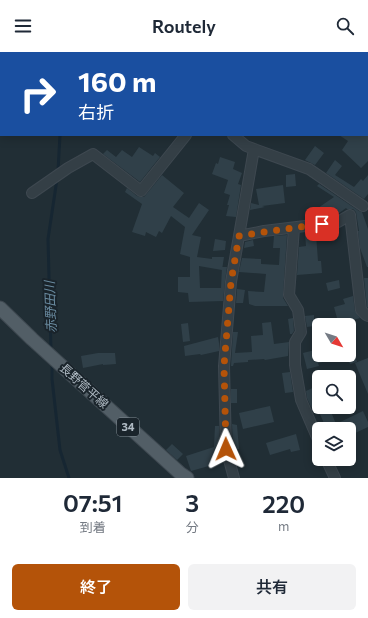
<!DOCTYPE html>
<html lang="ja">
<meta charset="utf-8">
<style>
body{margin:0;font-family:Commissioner,"Noto Sans JP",sans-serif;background:#f2f2f3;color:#1f2937;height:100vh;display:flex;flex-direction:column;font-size:15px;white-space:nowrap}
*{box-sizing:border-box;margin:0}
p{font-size:13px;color:#747a83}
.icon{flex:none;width:22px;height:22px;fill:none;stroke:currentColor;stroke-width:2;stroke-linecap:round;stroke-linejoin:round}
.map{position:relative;height:426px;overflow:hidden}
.drawer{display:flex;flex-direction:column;background:#fff;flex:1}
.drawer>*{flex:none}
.banner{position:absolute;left:0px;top:0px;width:368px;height:84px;box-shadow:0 2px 10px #0003;background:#1a4fa0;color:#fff;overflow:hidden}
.needle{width:26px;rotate:129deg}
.buttons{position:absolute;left:312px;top:266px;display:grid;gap:8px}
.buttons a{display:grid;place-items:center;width:44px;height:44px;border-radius:6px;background:#fff;box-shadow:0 2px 10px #0003;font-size:20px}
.pin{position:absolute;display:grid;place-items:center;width:34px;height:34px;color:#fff;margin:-17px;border-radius:8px;box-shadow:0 2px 6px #0006}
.me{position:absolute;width:44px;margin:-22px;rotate:359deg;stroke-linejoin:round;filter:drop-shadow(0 0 3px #0008)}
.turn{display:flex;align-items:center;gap:14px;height:84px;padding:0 12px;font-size:18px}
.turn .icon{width:52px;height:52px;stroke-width:2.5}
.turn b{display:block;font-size:28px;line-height:34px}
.eta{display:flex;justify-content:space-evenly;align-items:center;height:68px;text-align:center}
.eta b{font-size:24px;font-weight:600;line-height:28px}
.action{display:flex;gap:8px;margin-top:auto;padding:8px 12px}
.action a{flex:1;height:46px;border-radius:6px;background:#b45309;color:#fff;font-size:16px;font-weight:600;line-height:46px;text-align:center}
.action a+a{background:#f2f2f3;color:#1f2937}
header{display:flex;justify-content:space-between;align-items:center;height:52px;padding:0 12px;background:#fff;font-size:18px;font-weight:600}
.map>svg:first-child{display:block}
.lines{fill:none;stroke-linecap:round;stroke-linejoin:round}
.stream{stroke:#162632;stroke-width:3}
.building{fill:#304049}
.minor-casing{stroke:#3e4850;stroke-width:12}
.major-casing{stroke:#3e4850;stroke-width:15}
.minor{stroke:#343f46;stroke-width:10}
.major{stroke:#525e66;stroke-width:13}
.route{stroke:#b45309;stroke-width:7;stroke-dasharray:0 12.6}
.labels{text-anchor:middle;stroke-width:4;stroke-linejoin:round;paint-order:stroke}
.shield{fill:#1a242b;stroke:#828d95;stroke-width:1}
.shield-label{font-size:11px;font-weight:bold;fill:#afbac3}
.street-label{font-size:12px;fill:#afbac3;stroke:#1a242b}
.water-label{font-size:13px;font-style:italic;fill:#6a8ba0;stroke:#1a242b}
</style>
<header><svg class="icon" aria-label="menu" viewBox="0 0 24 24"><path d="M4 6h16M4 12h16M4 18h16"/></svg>Routely<svg class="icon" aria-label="search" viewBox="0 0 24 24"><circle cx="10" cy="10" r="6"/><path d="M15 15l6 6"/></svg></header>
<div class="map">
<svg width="368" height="426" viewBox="0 0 368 426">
<rect width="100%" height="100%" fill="#212e35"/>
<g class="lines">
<path class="stream" d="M66 1 67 0
M58 119 60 83
M51 298 48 187 57 127
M52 310V327L60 398 69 426"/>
</g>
<path class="building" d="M339 83H368V109L361 116 342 98 348 89Z
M315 94 324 101 315 113 305 108Z
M139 95 153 104 155 101 160 105 140 130 103 102 107 98 116 105 122 98 132 105Z
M220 105 235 110 233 117 242 121 238 132 241 133 236 165 226 164 229 153H227L230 143 224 141 228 128 212 122 216 111 218 112Z
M335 108 342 114 335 123 354 135 361 127 363 129 368 123V142L364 147 326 121Z
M295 122 296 134 286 135V123Z
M162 123 184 141 173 155 189 166 199 151 209 158 192 183 201 185 197 205 212 207V205H224L222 218 199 214 200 236H221L222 215H227L225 229 223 249 189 250 188 241 178 240V225H190V205L180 202 185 175 171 164 162 181 159 179 156 185 146 180 145 184 132 180 142 152 125 140 127 136 137 144 140 145H144Z
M319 132 359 159 362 160 368 177V215H367L360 196 358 179H359L356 160 353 157H347L346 156 335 164 321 166 315 158 334 145 317 134Z
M283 133 285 151 262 154 265 155 250 158 251 151 259 153 256 137Z
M305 182H316L318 209H321L322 221 297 223 299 195 306 194Z
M287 183 283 243V246L288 254H255L249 252 248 239 264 240 266 222 239 220 242 206 261 207V212L279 213 280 196H273L274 184Z
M215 187 226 189 225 198 213 199Z
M253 188 254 194 244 196 245 190Z
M364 226H368V256L367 255Z
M339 228 340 236 328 239 326 231Z
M237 237 245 238 243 251H236Z
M353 244 355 259 360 266 342 271V273H318L317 268 337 266 334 255 345 252 343 247Z
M314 263V274L307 275 305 264Z
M293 266 294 279 292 282H290L288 267Z
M271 270 274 292 289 290 288 304 265 308 264 307 248 308V310L234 311 233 314H231L233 280H238L235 301 252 300 251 284 263 283 262 271Z
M188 271 190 289 183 290 181 272Z
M218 285 219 291V299L201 303 200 302 185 304 184 294Z
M319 297V303H341V306L318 311 319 314 307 317 303 301Z
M98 301H115L116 312 103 313V312L83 316 81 304Z
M354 301 357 310 350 312 347 304Z
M368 306V342L355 311Z
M290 320 293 340 285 341 282 321Z
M319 333V352L311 355 307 346 306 339Z
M231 337H237V351H231Z
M270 354 274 370 243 377 239 361Z
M317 355H329L336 372 363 359 368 370V375L349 384V377H325L326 376Z
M232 372 237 373 239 397 233 398Z
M215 374H219L220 397 223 410 191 419 186 404 214 395Z
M296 382 300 398 291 400 290 397 270 403 266 391Z
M172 392 183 402 177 408 166 398Z"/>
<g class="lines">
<defs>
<path id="minor" d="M126 0 128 1
M315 0 316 1
M26 1 27 0
M287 1 289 0
M0 20H1
M367 44 368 45
M233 83 246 94 254 97 309 117 363 154
M32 141 68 116 93 102 141 139 186 83
M294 176 289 243 298 258 301 280 295 290V313L301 348 319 390
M239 184 264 179 338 170 350 163 361 258 366 263 368 264
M326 407 335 426
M234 426 226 397 224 314 231 230 254 97"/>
<path id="major" d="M0 256 32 287 181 422 187 426"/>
</defs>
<use href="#minor" class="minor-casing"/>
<use href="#major" class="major-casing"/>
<use href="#minor" class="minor"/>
<use href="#major" class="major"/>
</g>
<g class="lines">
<path class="route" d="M226 397 224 314 231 230 239 184 264 180 322 172"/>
</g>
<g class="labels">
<rect class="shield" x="117" y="366" width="22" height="18" rx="3"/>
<g class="shield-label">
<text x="128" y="379">34</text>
</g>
<g class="street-label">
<text transform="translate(84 334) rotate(42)" y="4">長野菅平線</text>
</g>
<g class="water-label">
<text transform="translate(50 255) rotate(-92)" y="5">赤野田川</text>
</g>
</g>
</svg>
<div class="buttons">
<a><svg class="needle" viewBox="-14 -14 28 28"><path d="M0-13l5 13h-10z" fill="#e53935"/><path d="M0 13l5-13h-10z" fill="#747a83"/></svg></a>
<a><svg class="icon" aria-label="search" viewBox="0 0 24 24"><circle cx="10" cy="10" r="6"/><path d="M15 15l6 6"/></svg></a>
<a><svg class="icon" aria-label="layers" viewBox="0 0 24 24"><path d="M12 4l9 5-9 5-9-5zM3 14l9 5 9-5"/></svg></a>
</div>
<div class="pin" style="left:322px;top:172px;background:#d93025"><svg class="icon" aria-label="arrive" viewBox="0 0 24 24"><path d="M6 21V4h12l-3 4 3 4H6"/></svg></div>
<svg class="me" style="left:226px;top:397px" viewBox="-20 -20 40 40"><path d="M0-17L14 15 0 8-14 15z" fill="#b45309" stroke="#fff" stroke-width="4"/></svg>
<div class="banner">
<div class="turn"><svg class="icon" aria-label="right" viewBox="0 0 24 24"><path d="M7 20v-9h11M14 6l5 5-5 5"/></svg><div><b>160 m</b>右折</div></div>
</div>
</div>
<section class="drawer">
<div class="eta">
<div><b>07:51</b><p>到着</p></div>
<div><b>3</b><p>分</p></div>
<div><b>220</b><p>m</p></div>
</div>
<div class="action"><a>終了</a><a>共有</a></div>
</section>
